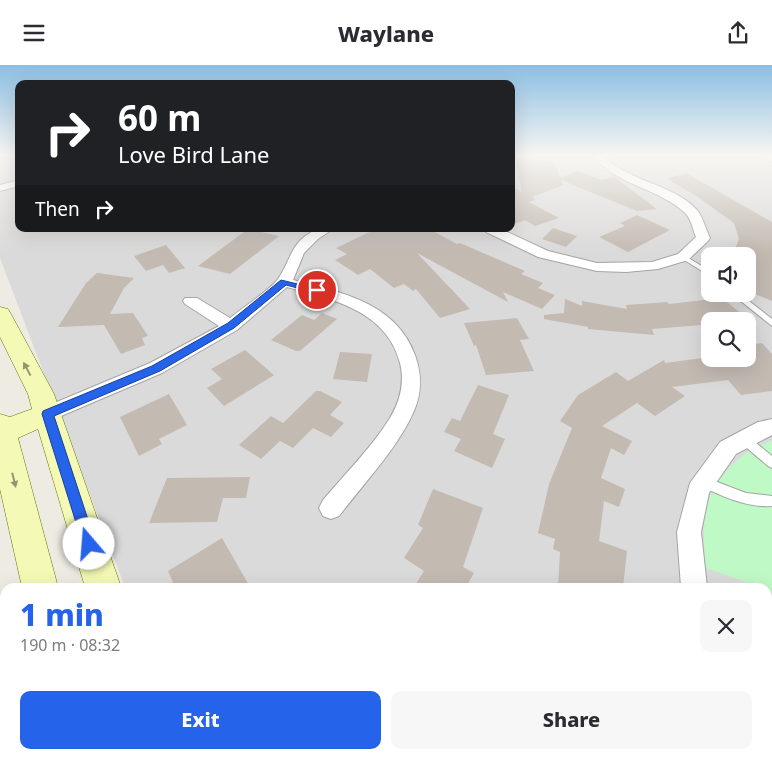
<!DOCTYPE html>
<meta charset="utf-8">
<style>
body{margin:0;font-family:"Noto Sans",sans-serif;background:#f7f7f7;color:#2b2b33;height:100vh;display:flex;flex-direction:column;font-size:19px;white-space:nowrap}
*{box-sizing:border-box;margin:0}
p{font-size:16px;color:#7c7c81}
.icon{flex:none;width:28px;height:28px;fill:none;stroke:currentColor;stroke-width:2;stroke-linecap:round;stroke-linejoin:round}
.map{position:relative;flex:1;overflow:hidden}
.drawer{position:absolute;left:0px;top:518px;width:772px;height:176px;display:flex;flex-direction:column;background:#fff;border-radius:15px 15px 0 0;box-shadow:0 5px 20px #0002}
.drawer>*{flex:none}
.hud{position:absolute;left:15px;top:15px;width:500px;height:152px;border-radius:10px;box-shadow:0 5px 20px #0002;background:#202124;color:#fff;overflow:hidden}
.controls{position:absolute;left:701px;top:182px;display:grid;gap:10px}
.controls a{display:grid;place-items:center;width:55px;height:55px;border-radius:10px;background:#fff;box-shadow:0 5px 20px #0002;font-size:25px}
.pin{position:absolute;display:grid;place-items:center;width:42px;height:42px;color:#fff;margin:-21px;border:2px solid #fff;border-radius:50%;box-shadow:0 1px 5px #0007}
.me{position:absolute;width:55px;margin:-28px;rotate:342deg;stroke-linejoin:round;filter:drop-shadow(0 0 4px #0008)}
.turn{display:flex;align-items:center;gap:18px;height:105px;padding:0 20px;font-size:22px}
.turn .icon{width:65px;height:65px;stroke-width:2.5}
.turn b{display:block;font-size:35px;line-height:42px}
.then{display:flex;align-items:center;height:48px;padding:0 20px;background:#0003;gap:10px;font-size:19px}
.round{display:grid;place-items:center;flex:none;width:52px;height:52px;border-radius:10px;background:#f7f7f7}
.overview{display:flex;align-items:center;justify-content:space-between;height:85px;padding:0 20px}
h1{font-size:30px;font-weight:800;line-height:38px;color:#2563eb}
.action{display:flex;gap:10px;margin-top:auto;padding:10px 20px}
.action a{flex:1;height:58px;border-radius:10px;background:#2563eb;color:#fff;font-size:20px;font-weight:800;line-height:58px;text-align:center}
.action a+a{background:#f7f7f7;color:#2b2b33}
header{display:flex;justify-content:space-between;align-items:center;height:65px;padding:0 20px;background:#fff;font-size:22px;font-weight:800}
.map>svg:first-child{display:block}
.residential{fill:#dbdada;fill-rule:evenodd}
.park{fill:#bff9c5}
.building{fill:#c3bab2}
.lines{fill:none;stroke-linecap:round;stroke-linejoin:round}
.lane-casing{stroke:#a4a4a4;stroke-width:2}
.street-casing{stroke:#a4a4a4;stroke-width:2}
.secondary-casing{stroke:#637305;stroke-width:1}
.lane{fill:#fff;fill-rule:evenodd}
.street{fill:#fff;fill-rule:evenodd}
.secondary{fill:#f4f9b6;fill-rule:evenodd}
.oneway{fill:#939671}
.route{fill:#2563eb;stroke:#184099}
</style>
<header><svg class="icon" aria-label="menu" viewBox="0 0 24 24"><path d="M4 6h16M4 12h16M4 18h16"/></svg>Waylane<svg class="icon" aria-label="share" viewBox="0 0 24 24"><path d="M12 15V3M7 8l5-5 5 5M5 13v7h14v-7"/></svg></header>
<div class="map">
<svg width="772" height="693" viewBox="0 0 772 693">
<rect width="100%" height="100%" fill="#eeebe3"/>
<path class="residential" d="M0 91H19V164H511V91H772V693H189L188 689H768V522H125L0 193ZM710 191H748V229H710ZM710 256H748V294H710Z"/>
<path class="park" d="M772 376V527L768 525V522H760L706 503C704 483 702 462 707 442 711 420 733 396 751 385 757 381 765 379 772 376Z"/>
<path class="building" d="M515 94 554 96 560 113 578 106 602 115 614 112 657 144 637 146 561 115 563 120 532 132 536 135 529 137 559 153 535 161 525 155 511 160V121L522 127Z
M686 108 772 157V236L748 226V190L734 186 739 174 734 158 695 130 667 114Z
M637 150 670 165 628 187 599 172 625 161 620 158Z
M553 163 577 171 566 182 542 174Z
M248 164 279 171 230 209 198 201Z
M376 164H429L457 179 460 178 525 206 521 209 543 218 538 223 555 230 542 244 503 227 508 237 417 188 470 244 440 253 416 224 413 226 404 219 394 223 370 204 358 210 335 195 347 189 336 183Z
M166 180 185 203 169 208 163 200 146 206 134 191Z
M97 208 134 213 124 223 110 249 133 248 148 271 142 273 145 280 121 289 104 260 58 262 86 218Z
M722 233 744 251 700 257 702 260 652 264 654 270 588 264V262L544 254V250L564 248 565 234 582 241V236L627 244 626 240 667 237 669 239Z
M322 248 337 254 300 286H296L271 275 302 250 314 255Z
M517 253 529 274 520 275 534 306 486 310 476 280 474 281 464 258Z
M762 278 772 289V326L741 330 728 315 672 322 685 331 655 351 637 338 602 361 632 376 624 390 611 383 601 413 625 424 619 442 604 436 599 476 627 486 623 522H558L560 487 553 484 555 474 538 468 549 419 572 363 560 356 578 330 616 307 628 316 664 295 665 298 710 292V294H748V280Z
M245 285 274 310 224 341 207 323 222 314 211 304Z
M340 287 372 289 367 317 333 314Z
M478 320 509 330 493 369 505 374 492 403 454 386 461 374 444 367 452 353 460 356Z
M316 326H320L342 337 330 350 344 358 331 372 313 363 293 383 280 376 261 394 239 380 271 351 283 358Z
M169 329 187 360 159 374 162 379 139 391 120 352Z
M250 412 246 433H223L217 457 149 458 167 413Z
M433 424 483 443 463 502 474 508 466 522H414L424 506 404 493 423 463 418 460Z
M222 473 250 522H175L168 506Z"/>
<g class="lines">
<defs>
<path id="lane" d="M681 191H685L710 206V211L681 193Z
M732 229H740L772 254V261Z
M745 371 749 372 772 391V403L768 401 741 378 740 375 741 372Z
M704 412 746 428 772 431V441C746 443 723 431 700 421L698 417 700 413Z"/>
<path id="street" d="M594 91H604C626 116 674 119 697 145 703 152 706 165 710 173L708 176 688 195 658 204 626 207 597 206 538 192 486 167 485 164H501L548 186 597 198 652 197 678 189 696 172C693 165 691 153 685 148 659 123 615 120 594 91Z
M761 91H772V96Z
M19 115V121L0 126V120Z
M317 164H333L318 174 304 188 293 215C341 227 396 238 415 290 422 310 422 327 414 346 397 384 365 417 339 451L331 454 323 451 319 443 323 435C345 409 372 382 390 353 400 336 405 318 400 298 387 246 332 234 287 222L237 265 162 308 54 354 47 357 40 354 37 349 40 344 150 298 219 261 185 239 183 236 185 233H197L230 253C241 244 271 224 278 214 293 192 289 178 317 164Z
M772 354V370L736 389 709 428 701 467 707 522H681L677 467 690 418 720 377 758 357Z
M720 689H754V693H720Z"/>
<path id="secondary" d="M0 242 8 244 11 249 54 329 121 522H85L38 364 18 373 58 522H22L0 424V349L10 352 32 344 28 329 0 272Z
M57 689H103L104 693H58Z
M135 689H181L183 693H137Z"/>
</defs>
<use href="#lane" class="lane-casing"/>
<use href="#street" class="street-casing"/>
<use href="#secondary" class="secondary-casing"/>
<use href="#lane" class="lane"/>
<use href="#street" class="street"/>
<use href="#secondary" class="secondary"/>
</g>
<defs><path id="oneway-solid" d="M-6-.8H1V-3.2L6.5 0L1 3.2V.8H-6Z" transform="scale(1.25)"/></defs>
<g class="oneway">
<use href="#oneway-solid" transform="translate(27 304) rotate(-118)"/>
<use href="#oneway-solid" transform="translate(14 415) rotate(76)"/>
</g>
<linearGradient id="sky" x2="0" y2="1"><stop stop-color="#8cbee3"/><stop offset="0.48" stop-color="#f7f6f2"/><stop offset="1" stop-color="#f7f6f2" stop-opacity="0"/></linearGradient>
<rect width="772" height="188" fill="url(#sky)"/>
<path class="route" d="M281 215 322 225 317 228 286 220 234 263 160 306 54 351 96 479 94 483 89 486 84 483 42 349 43 346 152 301 228 258Z"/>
</svg>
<div class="controls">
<a><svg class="icon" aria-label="sound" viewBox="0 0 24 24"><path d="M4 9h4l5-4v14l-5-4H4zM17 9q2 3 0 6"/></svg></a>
<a><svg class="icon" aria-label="search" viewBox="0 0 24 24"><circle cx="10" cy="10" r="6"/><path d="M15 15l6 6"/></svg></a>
</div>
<div class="pin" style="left:317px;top:225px;background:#d93025"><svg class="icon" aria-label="arrive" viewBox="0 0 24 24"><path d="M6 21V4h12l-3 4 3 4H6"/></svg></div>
<svg class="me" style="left:89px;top:479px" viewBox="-20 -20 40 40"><circle r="19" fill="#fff"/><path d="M0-13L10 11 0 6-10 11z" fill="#2563eb"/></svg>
<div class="hud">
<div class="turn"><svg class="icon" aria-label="right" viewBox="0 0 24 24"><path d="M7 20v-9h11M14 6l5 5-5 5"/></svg><div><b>60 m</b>Love Bird Lane</div></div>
<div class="then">Then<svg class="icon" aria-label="right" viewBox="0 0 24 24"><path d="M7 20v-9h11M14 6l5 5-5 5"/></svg></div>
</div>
<section class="drawer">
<div class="overview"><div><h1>1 min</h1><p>190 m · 08:32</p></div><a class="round"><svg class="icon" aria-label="close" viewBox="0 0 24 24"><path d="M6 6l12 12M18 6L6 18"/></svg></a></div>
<div class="action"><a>Exit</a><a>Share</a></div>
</section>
</div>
